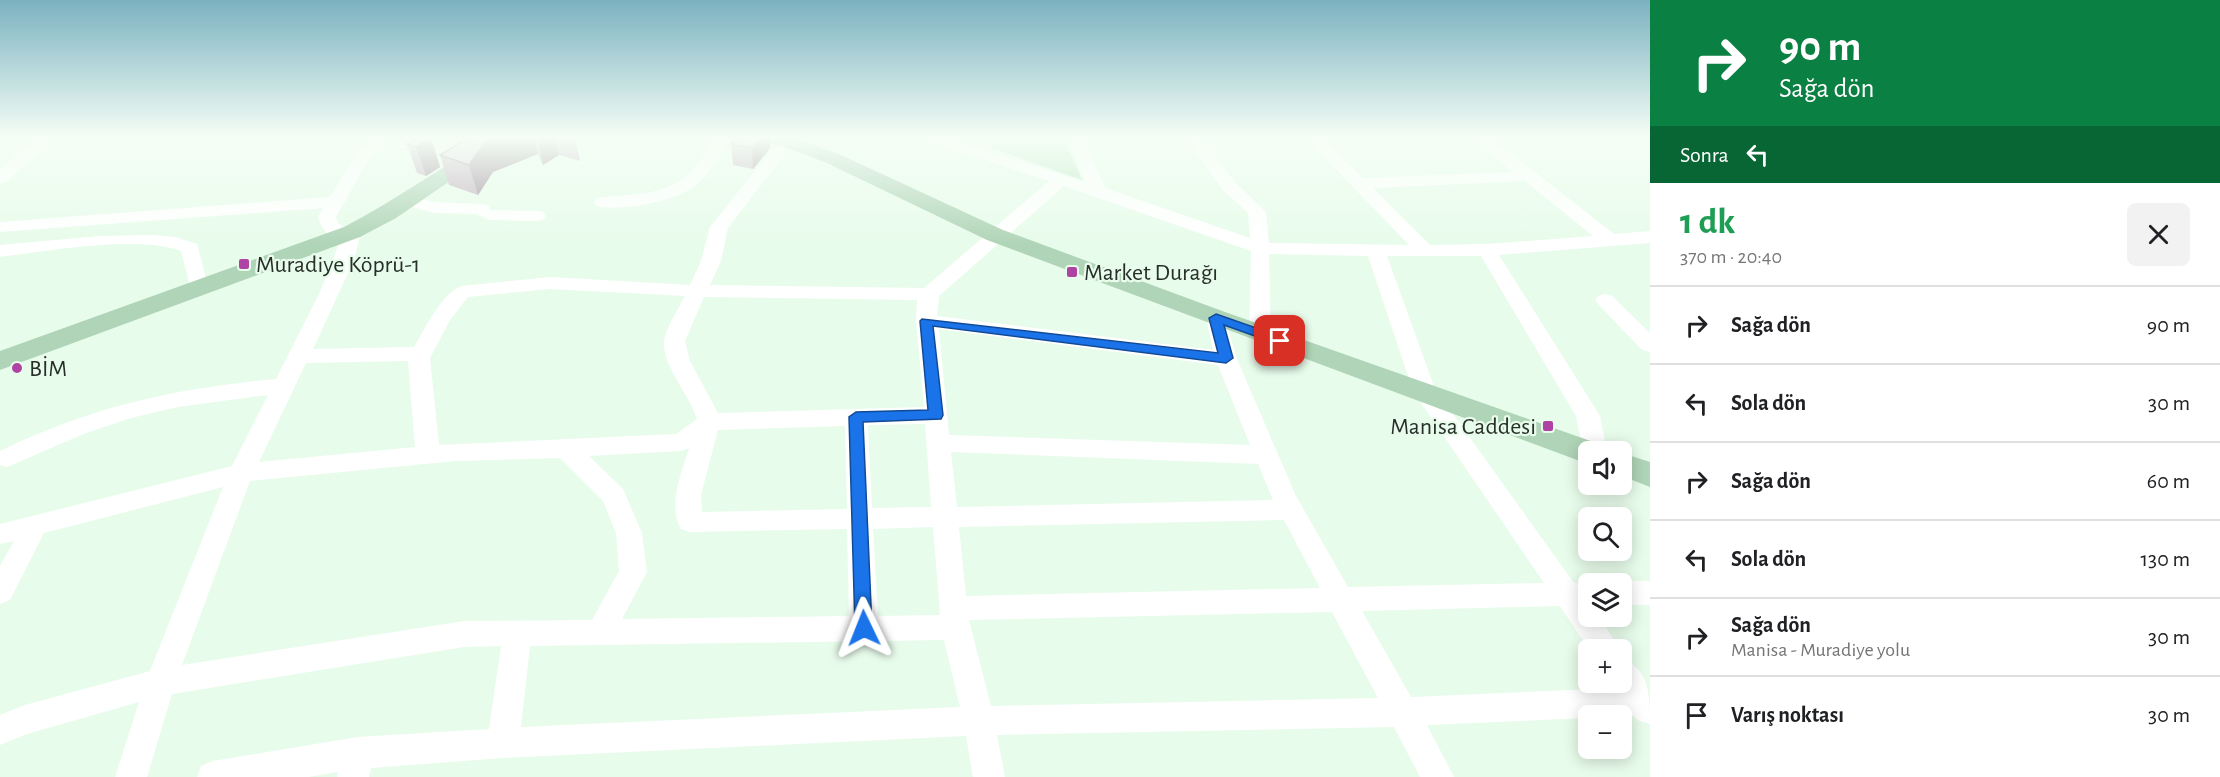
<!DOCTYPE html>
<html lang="tr">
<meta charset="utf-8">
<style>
body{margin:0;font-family:"Alegreya Sans",sans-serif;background:#f2f2f2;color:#202124;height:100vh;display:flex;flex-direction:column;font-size:22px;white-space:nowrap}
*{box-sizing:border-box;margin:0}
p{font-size:20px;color:#757577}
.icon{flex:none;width:33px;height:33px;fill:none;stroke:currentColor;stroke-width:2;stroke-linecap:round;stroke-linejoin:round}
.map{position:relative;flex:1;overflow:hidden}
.panel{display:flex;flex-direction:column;background:#fff;width:570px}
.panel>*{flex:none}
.banner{background:#0b8043;color:#fff;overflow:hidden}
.buttons{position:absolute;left:1578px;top:441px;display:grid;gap:12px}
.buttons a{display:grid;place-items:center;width:54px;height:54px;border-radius:9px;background:#fff;box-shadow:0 3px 15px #0003;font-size:30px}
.pin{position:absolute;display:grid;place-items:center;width:51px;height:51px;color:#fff;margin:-26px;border-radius:12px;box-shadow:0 3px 9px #0006}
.me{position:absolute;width:66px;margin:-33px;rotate:358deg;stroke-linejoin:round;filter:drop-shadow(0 0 4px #0008)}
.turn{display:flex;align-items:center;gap:21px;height:126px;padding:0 30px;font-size:27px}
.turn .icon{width:78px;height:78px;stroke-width:2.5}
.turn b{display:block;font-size:42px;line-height:51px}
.then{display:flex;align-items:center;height:57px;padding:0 30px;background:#0003;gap:12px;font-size:22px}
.round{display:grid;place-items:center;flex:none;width:63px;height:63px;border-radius:9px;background:#f2f2f2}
.head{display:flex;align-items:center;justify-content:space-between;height:102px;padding:0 30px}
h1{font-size:36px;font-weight:700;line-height:45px;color:#1e9e55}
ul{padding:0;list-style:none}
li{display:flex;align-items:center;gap:18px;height:78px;padding:0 30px;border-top:2px solid #e0e0e0}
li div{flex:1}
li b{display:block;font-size:22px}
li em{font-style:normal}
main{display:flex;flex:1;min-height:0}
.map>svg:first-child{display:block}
.green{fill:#c2e9c8}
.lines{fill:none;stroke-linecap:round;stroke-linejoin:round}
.minor{fill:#fff;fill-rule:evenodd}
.major{fill:#b0d4b7;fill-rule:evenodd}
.wall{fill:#c3b1c0}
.shaded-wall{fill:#9f909c}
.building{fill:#e3cedf;stroke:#9f909c;stroke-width:1.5}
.route{fill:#1a73e8;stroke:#114b97;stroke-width:1.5}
.poi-dot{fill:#af43a4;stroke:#e8fceb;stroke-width:2}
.labels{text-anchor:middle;stroke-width:4.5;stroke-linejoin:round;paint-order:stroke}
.poi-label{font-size:24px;fill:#272f28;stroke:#e8fceb;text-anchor:start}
</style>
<main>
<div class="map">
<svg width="1650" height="777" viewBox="0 0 1650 777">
<rect width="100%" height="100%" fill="#e8fceb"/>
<path class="green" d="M992 136H1063L1082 180 992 148Z"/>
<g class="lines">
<path class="minor" d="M39 136H57L6 182 0 183V169Z
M372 136H389L369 159 336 217 338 223 345 229 352 226 359 228 361 232 354 260 313 349 414 347C424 330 443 291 462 286L550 277 690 285 701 261 710 227 781 138 787 136 795 141 728 228 721 261 710 285 924 288 1049 181 920 139 918 136H942L1085 182 1067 136H1083L1105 188 1250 238 1248 213 1222 189 1185 136H1201L1234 181 1266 212 1269 243 1409 245 1304 136H1321L1363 178 1513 172 1471 136H1489L1614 234 1650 231V243L1499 255 1600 416 1607 452H1588V459L1583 452 1576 416 1481 256H1387L1435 389 1574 583 1592 584H1588V616H1599L1620 650H1589L1560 606 1362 611 1411 697 1616 688 1612 682H1622V658C1650 670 1650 697 1650 724L1637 720 1634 716H1588V718L1427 725 1454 777H1420L1394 727 997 735 1005 777H973L966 736 503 758 371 768 369 777H337L338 772 308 777H197L201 766 213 761 357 737 489 729 501 646 464 647 172 694 147 777H115L139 702 27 734 0 745V715L25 705 150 671 223 487 44 533 10 600 0 604V566L14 541 0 544V524L232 466 268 395 178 407 131 418 86 433 7 467 0 465V451C94 406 173 389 276 379L320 292 340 241C329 238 321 228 318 217L323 208 0 232V222L330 197 356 154ZM1525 181 1593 236 1487 244 1430 245 1373 188ZM1064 186 1251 251 1249 334 1253 339 1260 341 1267 339 1271 334 1269 254 1368 256 1413 391 1544 583 1348 587 1296 496 1237 359 1223 313 1216 312 1209 313 1206 318 1213 350 937 316 939 296ZM550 289 685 296C679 308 664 331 664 343 663 367 690 395 697 419L676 434 439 445 430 358 450 320 468 297ZM704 297 917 300 916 321 924 407 718 413 690 361 685 341ZM939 329 1218 365 1250 445 949 435ZM408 361 415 447 259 462 306 363ZM925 424 931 507 872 508 868 425ZM845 426 847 509 702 512 701 495 718 430ZM689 448C682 473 667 504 681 529L690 532 847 529 849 616 622 619 647 572 642 533 623 489 589 456 681 451ZM951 452 1258 464 1273 500 957 507ZM560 458 603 501 616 533 619 571 592 620 464 621 182 665 250 481 456 461ZM1284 520 1320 588 966 596 959 527ZM933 527 940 615 878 616 873 529ZM1332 612 1378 698 991 706 969 620ZM944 640 960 707 521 727 530 646Z
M395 136H411L412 144 404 149 398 147Z
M717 136H733C722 152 711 172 696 185 677 201 621 212 597 206L594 202 597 198 603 197C630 195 663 195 685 177 698 166 707 150 717 136Z
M407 195 434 202 482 204 488 205 491 210 537 211 543 212 546 216 543 220 537 221 489 220 476 214 434 213 401 204 398 200 401 196Z
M153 235 175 237 197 244 209 289 206 293H192L181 251C135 235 50 251 0 257V245L99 236Z
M1605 294 1612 296 1650 333V352L1642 350 1598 304 1595 300 1598 296Z
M1622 581H1650V605H1622V584H1616Z"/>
<path class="major" d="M496 136H520L517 140 453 179 396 218 360 237 0 370V351L344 227C396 200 444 165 496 136Z
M748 136 794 137 841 155 1003 230 1225 312 1599 444 1603 452H1588V463L1577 460 987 240 827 163 782 146 751 140Z
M1622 453 1650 462V487L1622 476Z"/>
</g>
<path class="wall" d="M471 136H575L580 161 559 155 543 165 538 154 493 172 478 195 449 185 440 155Z
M431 137 440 167 426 176 417 173 407 144Z
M731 144 770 148 753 169 733 165Z"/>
<path class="shaded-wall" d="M502 136H534L538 154 493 172 478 195 469 165 485 142Z
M537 136H555L559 155 543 165Z
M762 136H770V148L753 169 752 148Z
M431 137 440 167 426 176 416 147Z"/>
<path class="building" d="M421 136 431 137 416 147 407 144Z
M471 136H502L485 142 469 165 440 155Z
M739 136H762L752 148 731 144Z"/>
<linearGradient id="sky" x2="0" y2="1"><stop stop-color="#7bb2c0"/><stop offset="0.56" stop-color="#f5fef6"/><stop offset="1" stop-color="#f5fef6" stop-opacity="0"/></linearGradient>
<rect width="1650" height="245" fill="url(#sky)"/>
<path class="route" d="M1216 314 1285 338 1287 341 1280 345 1224 325 1233 358 1226 363 933 326 943 415 941 419 863 422 872 628 870 633 864 636 858 633 855 628 849 417 856 412 928 410 920 321 922 319 1218 353 1209 318Z"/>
<g class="poi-dot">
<rect x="238" y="258" width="12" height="12" rx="3"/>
<rect x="1066" y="266" width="12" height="12" rx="3"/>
<circle cx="17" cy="368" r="6"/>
<rect x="1542" y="420" width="12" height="12" rx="3"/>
</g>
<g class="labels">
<g class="poi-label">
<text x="256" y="272">Muradiye Köprü-1</text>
<text x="1084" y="280">Market Durağı</text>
<text x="29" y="376">BİM</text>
<text x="1536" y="434" text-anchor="end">Manisa Caddesi</text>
</g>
</g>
</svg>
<div class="buttons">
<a><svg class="icon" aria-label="sound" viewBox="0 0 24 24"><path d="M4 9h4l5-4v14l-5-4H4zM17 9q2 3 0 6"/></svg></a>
<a><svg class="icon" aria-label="search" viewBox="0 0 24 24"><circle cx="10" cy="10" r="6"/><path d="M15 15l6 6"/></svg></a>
<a><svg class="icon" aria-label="layers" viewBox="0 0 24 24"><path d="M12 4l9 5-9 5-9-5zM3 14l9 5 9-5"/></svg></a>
<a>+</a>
<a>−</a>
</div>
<div class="pin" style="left:1280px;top:341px;background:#d93025"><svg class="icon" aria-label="arrive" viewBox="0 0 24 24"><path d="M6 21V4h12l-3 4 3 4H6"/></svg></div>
<svg class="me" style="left:864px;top:628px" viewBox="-20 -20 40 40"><path d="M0-17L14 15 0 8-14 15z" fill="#1a73e8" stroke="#fff" stroke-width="4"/></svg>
</div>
<section class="panel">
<div class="banner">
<div class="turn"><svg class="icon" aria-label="right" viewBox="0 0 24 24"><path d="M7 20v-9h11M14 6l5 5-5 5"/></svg><div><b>90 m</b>Sağa dön</div></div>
<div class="then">Sonra<svg class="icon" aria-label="left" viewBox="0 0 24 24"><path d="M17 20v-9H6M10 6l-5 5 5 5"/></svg></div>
</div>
<div class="head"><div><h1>1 dk</h1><p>370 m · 20:40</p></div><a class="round"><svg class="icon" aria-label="close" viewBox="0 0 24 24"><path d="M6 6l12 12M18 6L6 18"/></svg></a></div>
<ul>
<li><svg class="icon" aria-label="right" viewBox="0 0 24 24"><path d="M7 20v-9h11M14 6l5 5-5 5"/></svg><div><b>Sağa dön</b></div><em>90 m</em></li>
<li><svg class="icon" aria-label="left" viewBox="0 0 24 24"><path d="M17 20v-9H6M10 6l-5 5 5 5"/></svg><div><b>Sola dön</b></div><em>30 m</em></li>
<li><svg class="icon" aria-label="right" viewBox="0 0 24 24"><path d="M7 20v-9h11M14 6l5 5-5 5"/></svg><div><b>Sağa dön</b></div><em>60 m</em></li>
<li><svg class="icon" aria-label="left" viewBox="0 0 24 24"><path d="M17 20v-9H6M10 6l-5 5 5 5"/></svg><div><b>Sola dön</b></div><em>130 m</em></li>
<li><svg class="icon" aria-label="right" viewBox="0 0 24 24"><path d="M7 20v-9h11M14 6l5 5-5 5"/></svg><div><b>Sağa dön</b><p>Manisa - Muradiye yolu</p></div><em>30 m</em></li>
<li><svg class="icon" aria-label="arrive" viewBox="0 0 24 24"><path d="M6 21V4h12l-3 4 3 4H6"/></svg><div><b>Varış noktası</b></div><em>30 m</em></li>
</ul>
</section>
</main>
